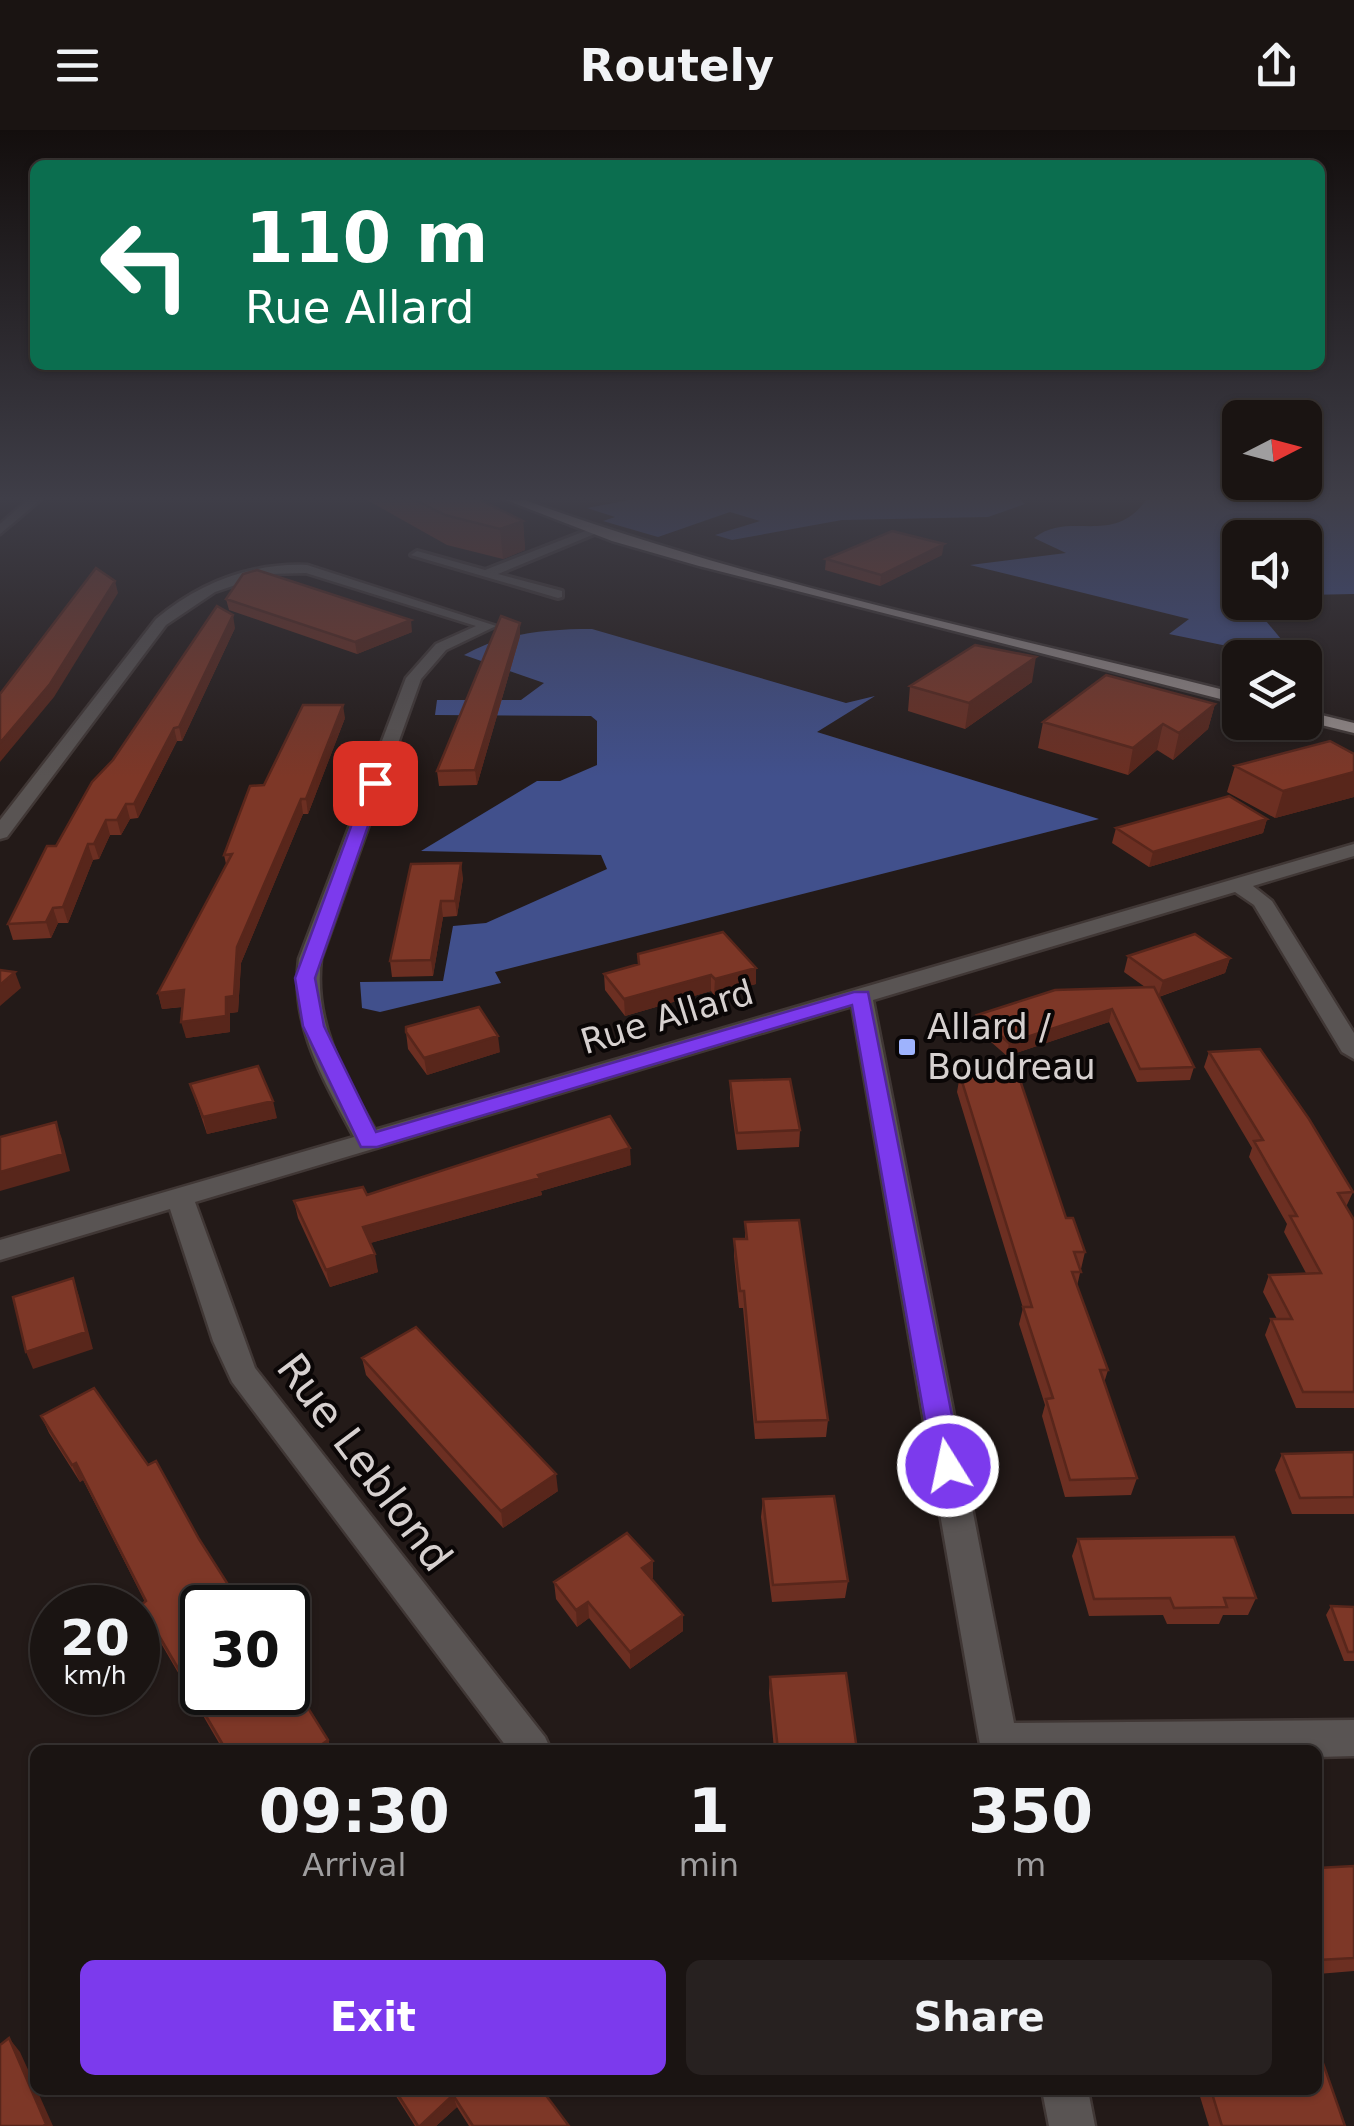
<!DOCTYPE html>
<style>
body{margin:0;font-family:"DejaVu Sans",sans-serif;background:#272120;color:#f1f3f6;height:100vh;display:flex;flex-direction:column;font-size:38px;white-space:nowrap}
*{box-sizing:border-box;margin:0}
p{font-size:32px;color:#9f9e9f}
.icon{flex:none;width:55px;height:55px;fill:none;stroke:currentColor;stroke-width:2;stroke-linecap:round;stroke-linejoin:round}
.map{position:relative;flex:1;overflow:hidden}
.panel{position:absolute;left:30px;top:1615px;width:1292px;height:350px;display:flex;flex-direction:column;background:#1a1412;border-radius:15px;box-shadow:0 2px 8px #0004,0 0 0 2px #383332}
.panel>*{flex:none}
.guide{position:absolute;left:30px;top:30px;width:1295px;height:210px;border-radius:15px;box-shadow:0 2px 8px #0004,0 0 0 2px #383332;background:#0b6e4f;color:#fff;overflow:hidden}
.needle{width:65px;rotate:84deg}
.tools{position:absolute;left:1222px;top:270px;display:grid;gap:20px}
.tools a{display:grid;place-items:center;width:100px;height:100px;border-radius:15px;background:#1a1412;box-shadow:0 2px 8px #0004,0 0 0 2px #383332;font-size:50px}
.speed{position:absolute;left:30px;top:1455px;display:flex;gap:20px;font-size:50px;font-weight:700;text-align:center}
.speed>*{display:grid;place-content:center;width:130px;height:130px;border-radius:50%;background:#1a1412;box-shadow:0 2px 8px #0004,0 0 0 2px #383332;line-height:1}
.speed small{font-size:25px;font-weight:400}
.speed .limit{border:5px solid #111;border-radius:15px;background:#fff;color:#111}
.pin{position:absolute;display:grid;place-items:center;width:85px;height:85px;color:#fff;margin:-42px;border-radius:20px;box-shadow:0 5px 15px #0006}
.me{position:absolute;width:110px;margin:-55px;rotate:350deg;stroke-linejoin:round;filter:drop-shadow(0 0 8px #0008)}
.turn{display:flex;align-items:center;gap:35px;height:210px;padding:0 50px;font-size:45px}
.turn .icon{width:130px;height:130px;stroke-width:2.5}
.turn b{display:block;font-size:70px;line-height:85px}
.eta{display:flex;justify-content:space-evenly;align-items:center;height:170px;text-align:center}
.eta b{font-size:60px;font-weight:800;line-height:70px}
.cta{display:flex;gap:20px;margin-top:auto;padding:20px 50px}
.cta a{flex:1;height:115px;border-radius:15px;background:#7c3aed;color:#fff;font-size:40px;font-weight:800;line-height:115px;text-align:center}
.cta a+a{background:#272120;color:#f1f3f6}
header{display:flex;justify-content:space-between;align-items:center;height:130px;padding:0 50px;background:#1a1412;font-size:45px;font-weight:800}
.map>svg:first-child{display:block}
.forest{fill:#41508c}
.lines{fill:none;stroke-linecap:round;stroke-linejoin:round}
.service-casing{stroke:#403735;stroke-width:6}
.minor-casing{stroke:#403735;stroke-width:5}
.primary-casing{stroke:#403735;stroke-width:5}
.service{fill:#595453;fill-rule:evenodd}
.minor{fill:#595453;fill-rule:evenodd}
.primary{fill:#968c8a;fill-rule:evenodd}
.wall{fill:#6c2f22}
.shaded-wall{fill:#58261b}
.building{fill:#7d3727;stroke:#58261b;stroke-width:2.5}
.route{fill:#7c3aed;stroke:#51269a;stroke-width:2.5}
.poi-dot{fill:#9eb3fd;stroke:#0a0606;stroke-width:4}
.labels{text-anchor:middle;stroke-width:8;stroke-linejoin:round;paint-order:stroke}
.street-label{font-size:35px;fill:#d6d0cf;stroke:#0a0606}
.poi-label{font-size:35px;fill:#d6d0cf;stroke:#0a0606;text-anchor:start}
.near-street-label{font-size:42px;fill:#d6d0cf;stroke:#0a0606}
</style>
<header><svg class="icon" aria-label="menu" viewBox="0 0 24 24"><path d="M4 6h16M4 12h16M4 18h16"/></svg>Routely<svg class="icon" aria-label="share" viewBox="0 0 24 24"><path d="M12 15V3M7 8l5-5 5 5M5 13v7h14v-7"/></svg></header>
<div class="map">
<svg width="1354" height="1996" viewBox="0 0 1354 1996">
<rect width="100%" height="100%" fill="#231a18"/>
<path class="forest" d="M645 367H1016L1025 374 988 387 842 390 732 410 715 405 760 391 730 382 658 407 603 391 615 387 587 378Z
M1148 367H1354V464L1305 465V408H1240V472L1251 473 1296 527H1281L1169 504 1189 489 970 435 1066 423 1034 408C1071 379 1114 419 1148 367Z
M592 499 846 573 875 566 817 602 1099 689 495 842 501 853 380 882 362 878 360 852 443 851 453 796 486 793 607 739 601 725 421 721 537 651H560L597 635V591L591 586 435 585 437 570H521L544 553 464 525C504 503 546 499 592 499Z"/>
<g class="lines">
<defs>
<path id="service" d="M593 398 597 403 498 444 562 461V467L558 468 411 425 417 421 485 440Z"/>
<path id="minor" d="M31 367H44L0 404V394Z
M307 435 496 496 446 520 421 549 321 829C313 894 345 946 375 1000L1354 714V726L1253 756 1272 771 1354 903V929L1342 922 1254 775 1235 762 873 870 1014 1593 1354 1590V1626L1318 1627V1620H981L852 876 195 1072 255 1238 545 1607 551 1620H509L232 1252 213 1211 170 1079 0 1130V1110L354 1007C324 950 290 896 299 829L406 548 436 514 476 496 306 443 268 444 215 462 166 495 7 707 0 709V690L156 489C199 453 250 433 307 435Z
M1042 1960H1088L1095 1996H1049Z"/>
<path id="primary" d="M498 367H516C751 453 998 503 1240 564V574L699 436 612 411Z
M1305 581 1354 593V603L1305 591Z"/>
</defs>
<use href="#service" class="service-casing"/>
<use href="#minor" class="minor-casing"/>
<use href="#primary" class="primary-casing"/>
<use href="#service" class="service"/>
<use href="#minor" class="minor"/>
<use href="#primary" class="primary"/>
</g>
<path class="wall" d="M367 367H474L523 391 525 420 503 429 447 415 367 370Z
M942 425 880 456 825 440 826 429Z
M226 469 412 502 357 524 229 480Z
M235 498 182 611H177L138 688 130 689 121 705H110L99 729 93 730 68 793H58L51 808 13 810 8 794 56 716Z
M520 506 477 655 439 656 437 641Z
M1032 552 965 599 908 581 910 556Z
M1215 574 1208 599 1173 630 1157 620 1128 645 1038 618 1043 592Z
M345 588 308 684H303L241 833 238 882 230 883V902L186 908 183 877 162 879 158 863 226 734 224 725Z
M1354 624V667L1275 688 1227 662 1235 636Z
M1267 689 1263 703 1149 737 1112 713 1116 698Z
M411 734 463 748 457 786 443 787 433 846 392 847 390 831Z
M638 824 756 854 714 865 711 861 625 886 605 860 604 844 638 834Z
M1128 826 1230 828 1225 843 1159 867 1194 937 1190 950 1137 952 1109 892 1007 926 975 898 977 885 1145 857 1124 842Z
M406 902 500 922 427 945 408 919Z
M1209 922 1353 1062 1346 1077 1354 1090V1278H1296L1265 1205 1271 1189H1277L1263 1162 1269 1145 1306 1143 1284 1102 1287 1094 1249 1027 1252 1018 1204 937Z
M960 945 1066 1088 1085 1122 1077 1156 1108 1240 1104 1253 1137 1348 1131 1365 1065 1367 1042 1286 1045 1275 1019 1194 1023 1178 957 962Z
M730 951 800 1000 799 1017 737 1020 730 968Z
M190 954 277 988 207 1004Z
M631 1035 541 1061 542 1065 370 1113 378 1142 330 1157 298 1088 294 1071 367 1065Z
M745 1092 828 1290 826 1307 755 1309 743 1178H739L734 1126V1109H745Z
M362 1228 558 1361 503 1398 366 1245Z
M41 1286 199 1409 328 1610 332 1620H223L148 1491 141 1475 145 1472 83 1350 80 1352 49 1303Z
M1354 1322V1384H1292L1275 1340 1282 1324Z
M763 1369 848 1451 845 1468 772 1472 761 1387Z
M1078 1409 1256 1468 1248 1485H1223L1219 1494H1167L1163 1485 1089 1486 1072 1426Z
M653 1431 652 1449 683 1501 630 1539 589 1488 577 1497 556 1469 554 1452Z
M1331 1476 1354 1477V1531H1344L1326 1485Z
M770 1547 857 1620H774L769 1563Z
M1354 1736V1841L1318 1844V1738Z
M392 1960H550L545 1965 569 1996H469L457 1977 436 1996H415Z
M1198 1960H1318L1345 1996H1209Z"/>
<path class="shaded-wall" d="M523 391 525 420 503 429 500 399Z
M944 414 942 425 880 456 881 445Z
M115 451 118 463 54 567 0 632V613Z
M233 485 235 498 182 611 179 597Z
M411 490 412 502 357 524 355 512Z
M520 493V506L477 655 475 640Z
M1036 527 1032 552 965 599 969 573Z
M1215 574 1208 599 1173 630 1179 603Z
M343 575 345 588 308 684 306 669Z
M1163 594 1157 620 1128 645 1133 618Z
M174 598 177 611 138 688 134 674Z
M1354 642V667L1275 688 1283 661Z
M301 669 303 684 241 833 238 882 230 883V902L186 908 181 892 226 867 237 817Z
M126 674 130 689 121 705 117 690Z
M1267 689 1263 703 1149 737 1153 722Z
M106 690 110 705 99 729 94 714Z
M88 714 93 730 68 793 63 777Z
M461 733 463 748 457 786 455 771Z
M441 771 443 787 433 846 431 830Z
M53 778 58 793 51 808 46 792Z
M1230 828 1225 843 1158 867 1163 851Z
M756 838V854L714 865 715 849Z
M15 842 21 858 0 876V855Z
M711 845V861L625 886 624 869Z
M184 860 188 876 162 879 158 863Z
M1112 879 1109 892 1007 926 1009 913Z
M498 906 500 922 427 945 424 928Z
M273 971 277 988 207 1004 203 987Z
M56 992 62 1009 70 1041 0 1061V1042Z
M630 1018 631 1035 541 1061 542 1065 367 1114 363 1097Z
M375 1124 378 1142 330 1157 326 1140Z
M73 1148 79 1166 93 1219 33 1239 26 1222Z
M76 1333 83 1350 80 1352 72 1335Z
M556 1344 558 1361 503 1398 501 1381Z
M653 1431V1448L643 1455 642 1438Z
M588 1472 589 1488 577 1497 576 1480Z
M683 1485V1501L630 1539V1522Z
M328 1610 332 1620H314Z
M9 1908 20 1922 35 1955V1960H37L53 1996H43Z
M453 1965 457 1977 436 1996H420Z"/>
<path class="building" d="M410 367H474L523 391 500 399 445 385Z
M892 401 944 414 881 445 826 429Z
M96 438 115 451 50 554 0 613V564Z
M257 440 411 490 355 512 226 469 243 444Z
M217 476 233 485 179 597 174 598 134 674H126L117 690H106L94 714H88L63 777 53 778 46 792 8 794 47 716H56L92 652 113 630Z
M501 486 520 493 475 640 437 641Z
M975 515 1036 527 969 573 910 556Z
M1106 545 1215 574 1179 603 1163 594 1133 618 1043 592Z
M303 575H343L306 669H301L237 817 234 866 226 867V886L181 892 184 860 158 863 232 724 224 725 250 656 264 655Z
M1330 611 1354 624V642L1283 661 1235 636Z
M1229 666 1267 689 1153 722 1116 698Z
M461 733 455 771H441L431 830 390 831 411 734Z
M723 802 756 838 715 849 711 845 624 869 604 844 639 834 638 824Z
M1195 804 1230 828 1163 851 1128 826Z
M0 840 15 842 0 855Z
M1154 857 1194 937 1140 939 1112 879 1009 913 977 885 1055 860Z
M479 877 498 906 424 928 406 902V897Z
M1260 919 1309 989 1353 1062 1338 1063 1354 1090V1262H1303L1271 1189H1292L1269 1145 1321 1143 1290 1086H1297L1254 1011 1263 1010 1209 922Z
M258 936 273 971 203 987 190 954Z
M1018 944 1066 1088H1073L1085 1122H1074L1081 1142H1072L1108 1240H1100L1137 1348 1070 1350 1046 1269 1053 1268 1023 1177H1032L960 945Z
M790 949 800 1000 737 1003 730 951Z
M610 986 630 1018 538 1045 540 1048 363 1097 375 1124 326 1140 294 1071 363 1057 367 1065Z
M56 992 63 1024 0 1042V1007Z
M799 1090 828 1290 756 1292 744 1161H740L734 1109H747L745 1092Z
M73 1148 86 1202 26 1222 13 1167Z
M416 1197 556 1344 501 1381 362 1228Z
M94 1258 148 1335 156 1331 199 1409 243 1478H202V1562H288V1546L328 1610 314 1620H226L141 1475 146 1471 76 1333 72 1335 41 1286Z
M1354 1322V1367L1300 1368 1282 1324Z
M834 1366 848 1451 773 1455 763 1369Z
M627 1403 653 1431 642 1438 683 1485 630 1522 588 1472 576 1480 554 1452Z
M1234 1407 1256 1468H1224L1227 1477 1174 1478 1170 1468 1094 1469 1078 1409Z
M1331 1476 1354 1477V1522H1348Z
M846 1543 857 1620H778L770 1547Z
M1354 1736V1828L1318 1830V1738Z
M9 1908 46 1994 43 1996H0V1915Z
M1318 1919 1345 1996H1222L1211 1960H1318Z
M395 1960H542L569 1996H473L453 1965 420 1996H418Z"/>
<linearGradient id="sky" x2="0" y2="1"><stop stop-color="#130e0d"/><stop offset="0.57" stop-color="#3f3e48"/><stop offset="1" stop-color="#3f3e48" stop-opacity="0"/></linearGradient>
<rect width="1354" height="647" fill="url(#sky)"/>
<path class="route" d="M375 648 383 653 315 848 324 896 376 1002 854 862H868L962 1336 958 1345 948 1349 937 1345 933 1336 852 875 377 1017H361L303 896 295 848 367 653Z"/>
<rect class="poi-dot" x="897" y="907" width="20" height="20" rx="5"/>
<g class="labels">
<g class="street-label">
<text transform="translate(667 887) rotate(-17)" y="12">Rue Allard</text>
</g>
<g class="poi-label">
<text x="927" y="909">Allard /<tspan x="927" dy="40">Boudreau</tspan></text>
</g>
<g class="near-street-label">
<text transform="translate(365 1332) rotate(53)" y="15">Rue Leblond</text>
</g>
</g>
</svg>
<div class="tools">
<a><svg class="needle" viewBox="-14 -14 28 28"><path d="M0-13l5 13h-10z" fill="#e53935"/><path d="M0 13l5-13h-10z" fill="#9f9e9f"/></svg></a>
<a><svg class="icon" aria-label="sound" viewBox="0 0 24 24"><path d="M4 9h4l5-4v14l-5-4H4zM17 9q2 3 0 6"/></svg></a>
<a><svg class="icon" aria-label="layers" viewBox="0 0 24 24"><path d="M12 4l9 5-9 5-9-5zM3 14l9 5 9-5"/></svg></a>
</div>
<div class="speed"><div>20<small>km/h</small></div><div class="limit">30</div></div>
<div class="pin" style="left:375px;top:653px;background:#d93025"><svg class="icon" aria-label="arrive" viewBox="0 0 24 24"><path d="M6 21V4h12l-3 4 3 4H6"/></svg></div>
<svg class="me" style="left:948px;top:1336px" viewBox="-20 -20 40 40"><circle r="17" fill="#7c3aed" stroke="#fff" stroke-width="3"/><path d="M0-11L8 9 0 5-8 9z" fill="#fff"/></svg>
<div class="guide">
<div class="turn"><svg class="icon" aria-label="left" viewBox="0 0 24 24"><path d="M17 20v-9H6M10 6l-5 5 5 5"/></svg><div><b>110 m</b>Rue Allard</div></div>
</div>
<section class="panel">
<div class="eta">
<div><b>09:30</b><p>Arrival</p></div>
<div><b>1</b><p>min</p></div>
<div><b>350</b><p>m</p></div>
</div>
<div class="cta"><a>Exit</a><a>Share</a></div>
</section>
</div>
